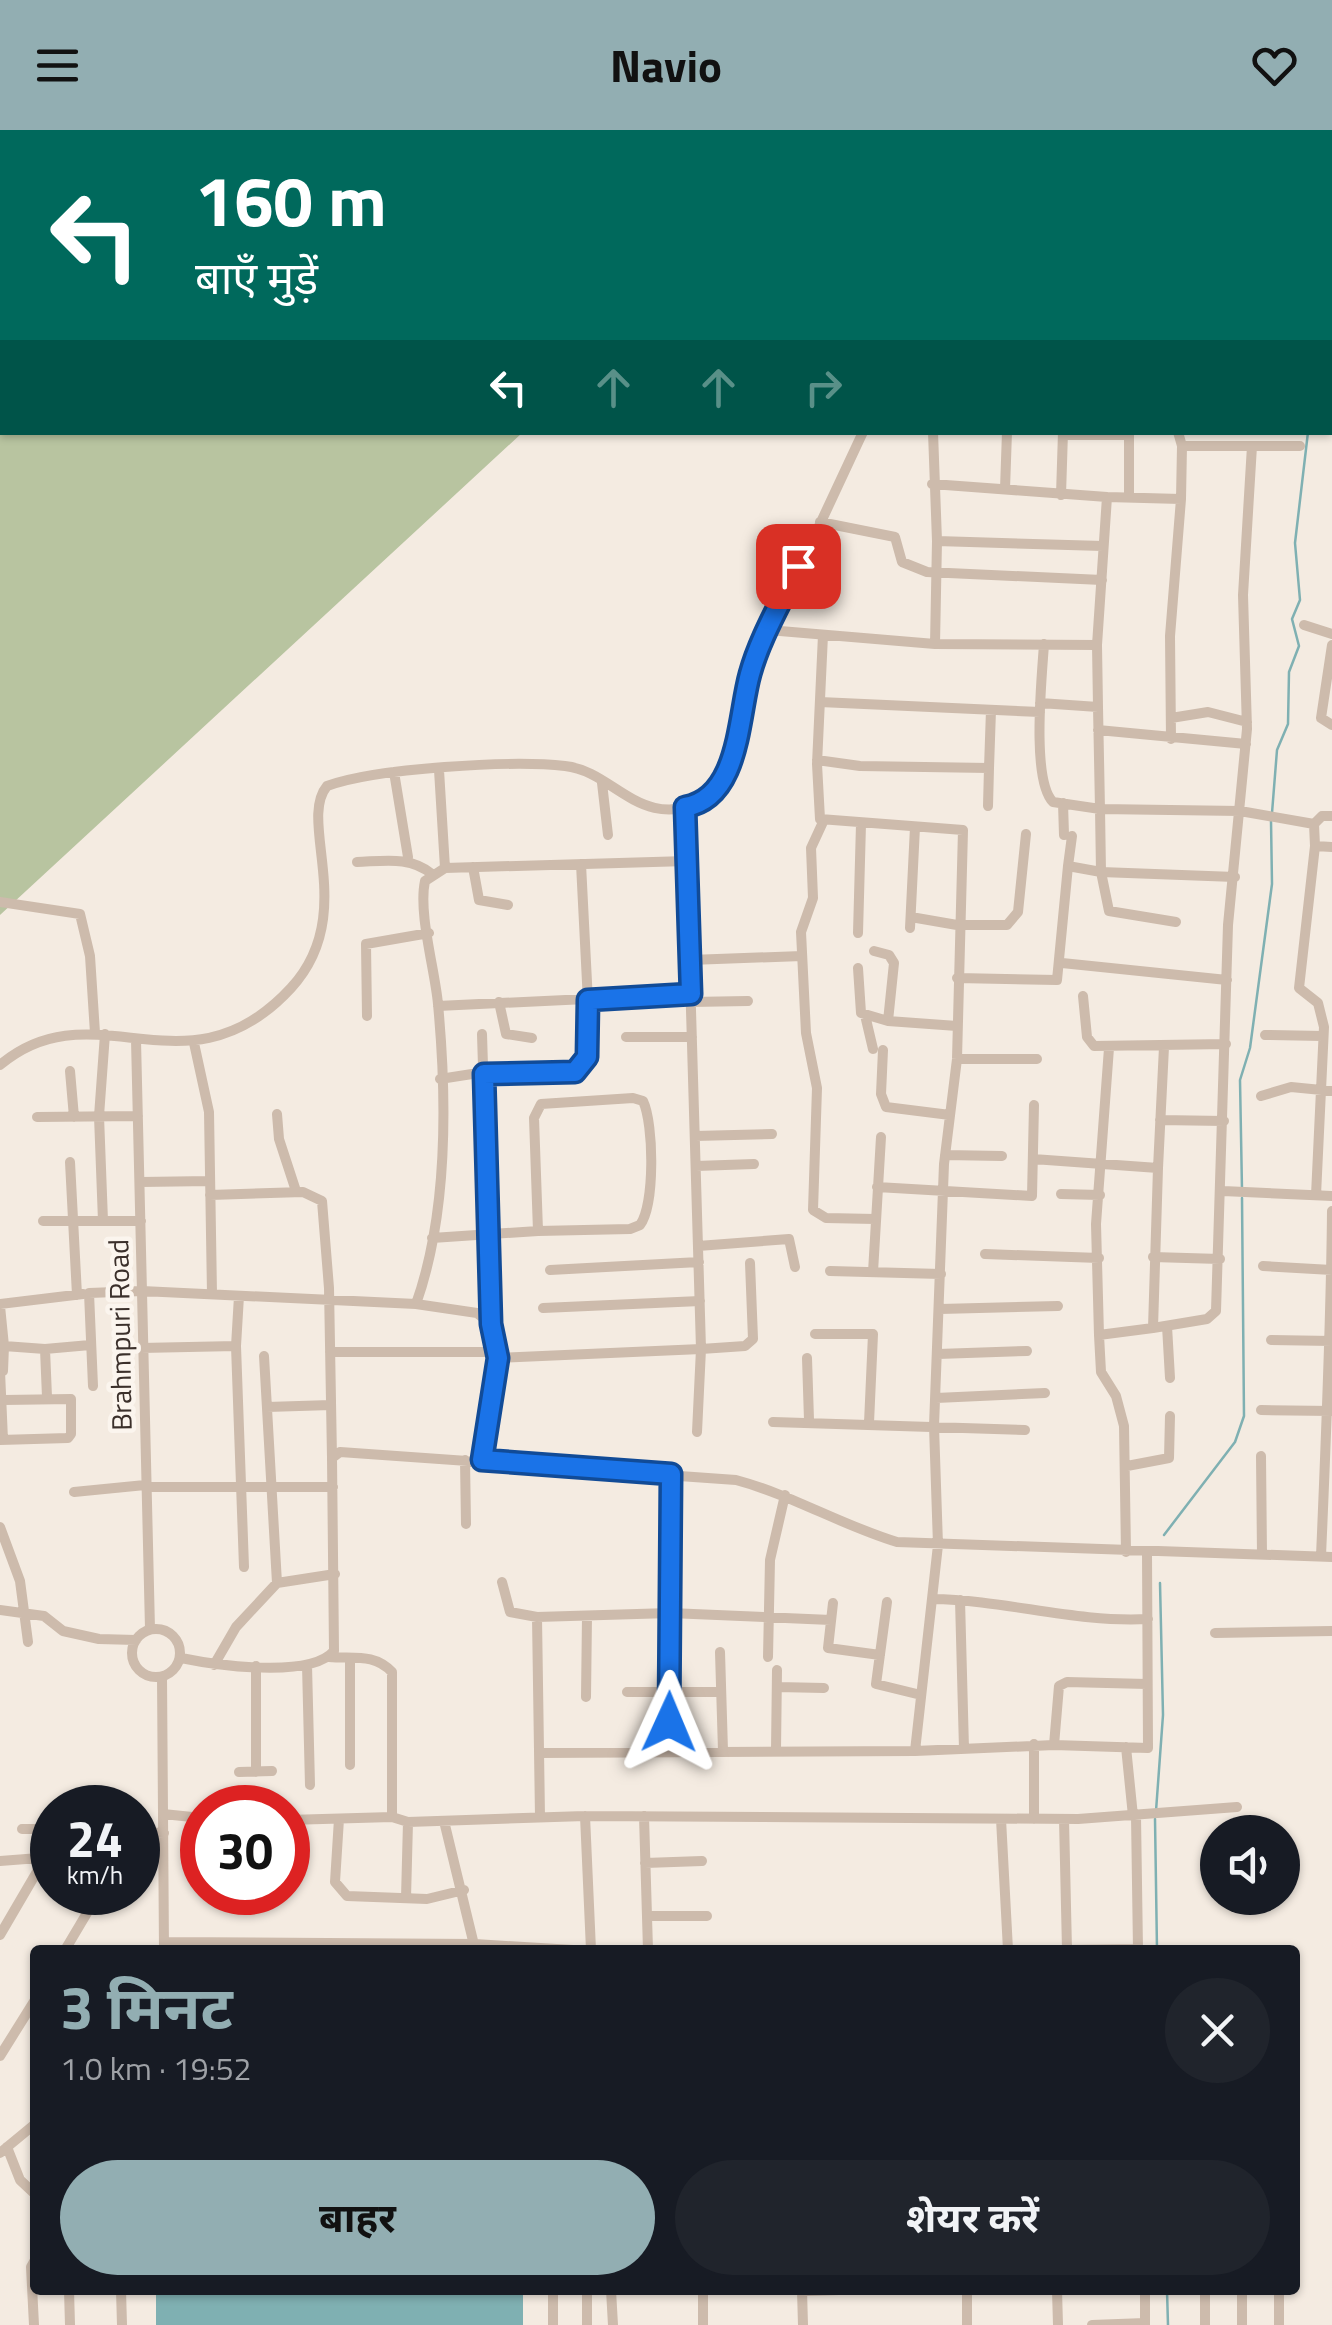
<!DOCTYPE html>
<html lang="hi">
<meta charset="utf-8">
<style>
body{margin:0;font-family:"Titillium Web","Noto Sans Devanagari",sans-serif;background:#20242c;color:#f1f3f6;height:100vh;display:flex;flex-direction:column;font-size:38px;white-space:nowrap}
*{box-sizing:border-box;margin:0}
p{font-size:32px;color:#9ea1a6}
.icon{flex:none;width:55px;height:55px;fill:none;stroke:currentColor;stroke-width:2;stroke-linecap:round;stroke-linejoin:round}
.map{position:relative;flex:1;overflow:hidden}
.details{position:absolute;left:30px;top:1815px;width:1270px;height:350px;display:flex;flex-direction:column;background:#171b24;border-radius:10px;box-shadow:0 2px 8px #0004}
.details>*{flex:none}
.banner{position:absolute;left:0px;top:0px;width:1332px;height:305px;box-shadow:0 2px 8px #0004;background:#00695c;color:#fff;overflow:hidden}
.controls{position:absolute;left:1200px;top:1685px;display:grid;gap:20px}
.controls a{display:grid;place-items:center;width:100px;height:100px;border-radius:50%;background:#171b24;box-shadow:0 2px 8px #0004;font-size:50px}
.speed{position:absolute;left:30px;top:1655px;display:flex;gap:20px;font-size:50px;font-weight:700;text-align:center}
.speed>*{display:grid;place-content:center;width:130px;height:130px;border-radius:50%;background:#171b24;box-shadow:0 2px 8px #0004;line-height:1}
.speed small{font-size:25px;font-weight:400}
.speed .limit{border:15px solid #d22;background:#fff;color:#111}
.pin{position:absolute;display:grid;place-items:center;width:85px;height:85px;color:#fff;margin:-42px;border-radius:20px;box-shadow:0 5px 15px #0006}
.me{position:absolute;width:110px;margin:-55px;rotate:1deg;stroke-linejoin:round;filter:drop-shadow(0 0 8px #0008)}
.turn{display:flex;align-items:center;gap:35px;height:210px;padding:0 30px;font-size:45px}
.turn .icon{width:130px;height:130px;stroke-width:2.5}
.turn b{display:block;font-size:70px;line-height:85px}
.lanes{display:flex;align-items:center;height:95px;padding:0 30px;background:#0003;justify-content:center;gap:50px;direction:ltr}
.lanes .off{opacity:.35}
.round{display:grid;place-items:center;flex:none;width:105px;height:105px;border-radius:52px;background:#20242c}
.overview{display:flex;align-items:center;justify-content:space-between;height:170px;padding:0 30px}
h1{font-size:60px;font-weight:700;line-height:75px;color:#92aeb2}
.cta{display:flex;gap:20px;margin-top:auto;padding:20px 30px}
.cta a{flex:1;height:115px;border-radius:60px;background:#92aeb2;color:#111;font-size:40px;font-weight:700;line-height:115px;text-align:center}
.cta a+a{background:#20242c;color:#f1f3f6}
header{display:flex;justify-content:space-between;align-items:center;height:130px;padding:0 30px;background:#92aeb2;color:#111;font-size:45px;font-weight:700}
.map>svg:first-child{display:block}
.green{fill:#b8c4a0}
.water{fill:#7fb0b2}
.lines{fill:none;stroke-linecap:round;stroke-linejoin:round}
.stream{stroke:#7fb0b2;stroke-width:2.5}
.minor{stroke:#cdbbac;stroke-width:10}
.route-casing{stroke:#114b97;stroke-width:25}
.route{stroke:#1a73e8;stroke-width:18}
.labels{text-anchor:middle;stroke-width:9;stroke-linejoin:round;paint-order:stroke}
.street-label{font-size:28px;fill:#3b302b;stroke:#fbf5ee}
</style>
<header><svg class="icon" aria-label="menu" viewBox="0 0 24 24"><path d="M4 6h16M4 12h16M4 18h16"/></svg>Navio<svg class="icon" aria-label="heart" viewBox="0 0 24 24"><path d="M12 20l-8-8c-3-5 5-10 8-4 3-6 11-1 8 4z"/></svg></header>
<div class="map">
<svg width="1332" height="2195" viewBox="0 0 1332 2195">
<rect width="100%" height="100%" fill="#f4ebe1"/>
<path class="green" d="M0 0H817L2 2V302L522 303 0 785Z"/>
<path class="water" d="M156 2160H523V2195H156Z"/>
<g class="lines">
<path class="stream" d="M1330 135 1332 127
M1272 683 1277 620 1288 594 1289 542 1299 516 1292 489 1300 470 1295 413 1308 302
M1242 1060 1240 950 1250 918 1272 754 1271 691
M1164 1405 1235 1312 1244 1286 1242 1068
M1156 1681 1163 1585 1160 1453
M1155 1689 1157 1820
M1167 2160 1168 2195"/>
<path class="minor" d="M738 0 745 2
M1105 0 1124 2
M844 2 847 0
M860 2 861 0
M894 2 895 0
M950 2 951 0
M1059 2 1061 0
M1170 2V0
M1229 2V0
M1292 2V0
M933 302 937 411 1103 416
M1063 305H1129
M1182 316H1300
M932 354 1107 367
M1005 359 1007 302
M1061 365 1063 302
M1129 367V302
M820 392 895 407 902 432 927 442 1102 450
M1304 495 1332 504
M768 500 935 514 1097 515 1098 577 1040 573
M823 505 817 634 820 689 963 700 957 929 944 1034 934 1296 938 1415 915 1621
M935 514 937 411
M1044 514C1042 546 1031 650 1053 672L1100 679 1098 577
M1097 515 1107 367 1181 369 1182 316 1178 302
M1332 515 1321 588 1332 595
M820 572 1040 582
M1171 588 1208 582 1247 592
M1098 600 1246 614
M1171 609 1170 506 1181 369
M817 630 860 636 989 638 991 580
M439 640 445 738
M394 642 408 727
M602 653 608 705
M1063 673 1064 705
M988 676 989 638
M823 692 811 718 813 768 801 802 806 903 817 958 813 1080 826 1088 875 1089
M1314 694 1322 686H1332
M1315 716 1299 858 1318 873 1324 897 1316 1065
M357 732C385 731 410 726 432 744
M1068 736 1072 706
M473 737 479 770 508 775
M1235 747 1101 742 1100 679 1240 681 1314 694 1315 716 1332 717
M0 772 80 784 90 826 95 903
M911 787 957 795H1007L1018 782 1026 704
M910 798 915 697
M858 803 861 694
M874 821 889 825 894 833 888 891
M690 830 802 826
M1062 833 1227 850
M858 838 861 883 888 891 957 896
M957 848 1057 850 1068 736 1101 742 1109 781 1176 792
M1083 866 1087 907 1094 916 1226 914
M499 872 506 904 532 908
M691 872 748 871
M438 876 691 864
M865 885 873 919
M367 886 366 814 429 803
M482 904 491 1194
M1265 905 1323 906
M626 907H692
M136 910 150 1499
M194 913 209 982 212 1164
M1109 918 1096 1094 1099 1205 1153 1198
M883 920 881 964 886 977 950 985
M957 929H1037
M0 935C95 855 187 971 291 858 359 784 297 692 327 656 376 638 512 630 565 636 615 641 640 704 708 669L732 624 750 544 863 302
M70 941 74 987
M440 949 472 944 575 942 585 934 588 872 581 734
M1261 966 1291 957 1332 961
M277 984 279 1009 296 1061
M37 987 138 986
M1160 990 1224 991
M695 1006 772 1004
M945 1025 1002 1026
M1033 1029 1158 1038 1153 1198 1207 1189 1216 1181 1228 795 1247 599 1243 465 1252 316
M70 1032 77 1165
M696 1036 754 1034
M1158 1038 1164 917
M141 1052 210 1051
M877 1057 1032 1066 1034 975
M1223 1061 1332 1066
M1061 1064 1100 1065
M210 1065 303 1062 322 1071 329 1158 332 1328
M43 1091H141
M103 1091 99 986 105 904
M432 1108 538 1101 534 988 541 974 633 968 643 971C654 994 655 1075 640 1095L630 1099 538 1101
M698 1116 789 1109 795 1137
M985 1124 1099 1128
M1153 1127 1220 1129
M1263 1136 1332 1140
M550 1140 699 1132
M830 1141 941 1144
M873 1142 881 1007
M239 1166 236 1216 244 1437
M0 1174 83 1164
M416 1174C448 1084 447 970 438 874 435 840 418 783 425 751L445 738 687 731
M0 1176 4 1216
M543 1178 700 1171
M940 1179 1058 1176
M1167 1196 1170 1248
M815 1204H873L869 1293
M1099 1205 1101 1242 1116 1266 1124 1296 1126 1422
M1271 1210 1332 1211
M141 1218 236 1216
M330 1222H498
M938 1224 1027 1221
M264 1226 277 1453
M498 1228 701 1219 685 677
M807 1228 809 1290
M0 1241 3 1310
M3 1241 4 1216 45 1219
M93 1256 89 1163 142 1161 416 1174 477 1183 491 1194 498 1228 481 1330
M47 1267 45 1219 90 1215
M936 1268 1045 1263
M267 1277 331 1275
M1261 1280 1332 1281
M773 1292 1025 1300
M697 1302 701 1219 745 1216 753 1209 750 1133
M0 1310 68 1308 71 1304V1269L4 1270
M1261 1326 1262 1425
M465 1330 466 1394
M1127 1336 1169 1328 1170 1286
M145 1357H333
M74 1362 145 1355
M0 1397 20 1451 28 1512
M1321 1426C1326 1311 1331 1196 1332 1081
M502 1452 510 1482 537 1487 670 1483 831 1490
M932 1469C1006 1470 1075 1493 1148 1489
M960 1470 964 1619
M887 1472 876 1554 921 1565
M833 1473 828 1518 880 1525
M0 1480 44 1486 63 1501 99 1509 136 1510
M537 1487 540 1687
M132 1523a24 24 0 1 1 48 0a24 24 0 1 1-48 0Z
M1215 1503 1332 1501
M720 1522 723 1621
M329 1527C354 1529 374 1523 392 1542V1687L408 1692 585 1686 1078 1689 1237 1677
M768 1527 770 1430 785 1365
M181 1528C215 1535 310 1549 334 1521L332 1328 340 1322 736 1350C792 1365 841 1395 897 1412L1332 1427
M350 1528V1635
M214 1535 236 1497 277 1453 335 1444
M307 1535 310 1655
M162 1547 164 1820
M777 1557 824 1558
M627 1562H721
M586 1567 587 1486
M1034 1614V1689
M1054 1615 1148 1618 1147 1422
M1126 1617 1133 1686
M776 1620 777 1540
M669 1622 671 1344
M539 1623 915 1621 1054 1615 1059 1556 1067 1552 1147 1554
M239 1642 272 1641
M256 1642V1536
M163 1684 202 1688
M585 1686 591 1820
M644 1686 648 1820
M1136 1686 1138 1820
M339 1689 335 1752 347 1766 427 1769 464 1760
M1001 1689 1008 1820
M1064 1689 1067 1820
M288 1690 392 1687
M444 1691 475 1819
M22 1699H52
M138 1702 164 1703
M0 1731 52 1727
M645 1733 702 1731
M406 1768 408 1692
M647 1786H707
M0 1805 45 1728
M165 1812 475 1814 573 1820
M65 1820 87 1783 90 1762
M1064 1820 1138 1819
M0 1926 35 1870
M7 2017 20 2050 35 2064
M0 2023 35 1994
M69 2160 70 2195
M121 2160 122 2195
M553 2160V2195
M587 2160V2195
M611 2160 613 2195
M703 2160V2195
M802 2160 803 2195
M967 2160V2195
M1057 2160 1058 2195
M1145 2160V2195
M1279 2160V2195
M803 2161 839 2160
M34 2195 31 2137 35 2130
M1092 2195 1145 2193
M1205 2195V2160
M1242 2195V2160"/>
</g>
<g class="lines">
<defs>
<path id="route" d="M669 1592 671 1344 482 1330 498 1228 491 1194 484 944 575 942 587 927 588 870 691 864 685 677C740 668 738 586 750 544 760 507 782 471 798 436"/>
</defs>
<use href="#route" class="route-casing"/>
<use href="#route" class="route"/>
</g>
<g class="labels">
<g class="street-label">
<text transform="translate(120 1205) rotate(-91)" y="10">Brahmpuri Road</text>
</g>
</g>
</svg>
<div class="controls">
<a><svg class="icon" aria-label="sound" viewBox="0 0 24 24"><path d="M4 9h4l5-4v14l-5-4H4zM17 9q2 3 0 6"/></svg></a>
</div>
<div class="speed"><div>24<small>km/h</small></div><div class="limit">30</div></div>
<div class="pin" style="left:798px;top:436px;background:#d93025"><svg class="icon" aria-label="arrive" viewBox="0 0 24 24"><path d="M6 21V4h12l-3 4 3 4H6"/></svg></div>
<svg class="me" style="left:669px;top:1592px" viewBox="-20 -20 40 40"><path d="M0-17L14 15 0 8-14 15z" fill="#1a73e8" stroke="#fff" stroke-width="4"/></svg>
<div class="banner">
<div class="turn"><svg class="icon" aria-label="left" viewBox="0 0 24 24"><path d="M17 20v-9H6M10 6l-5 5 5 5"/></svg><div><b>160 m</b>बाएँ मुड़ें</div></div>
<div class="lanes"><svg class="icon" aria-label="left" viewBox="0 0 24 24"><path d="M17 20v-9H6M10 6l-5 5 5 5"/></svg><svg class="icon off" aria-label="ahead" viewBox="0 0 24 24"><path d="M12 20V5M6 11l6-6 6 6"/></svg><svg class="icon off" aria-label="ahead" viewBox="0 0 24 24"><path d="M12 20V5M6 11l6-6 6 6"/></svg><svg class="icon off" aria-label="right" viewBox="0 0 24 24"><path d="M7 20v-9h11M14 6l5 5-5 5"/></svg></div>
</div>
<section class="details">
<div class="overview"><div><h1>3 मिनट</h1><p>1.0 km · 19:52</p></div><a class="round"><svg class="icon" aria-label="close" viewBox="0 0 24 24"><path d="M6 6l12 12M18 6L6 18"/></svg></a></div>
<div class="cta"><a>बाहर</a><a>शेयर करें</a></div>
</section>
</div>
